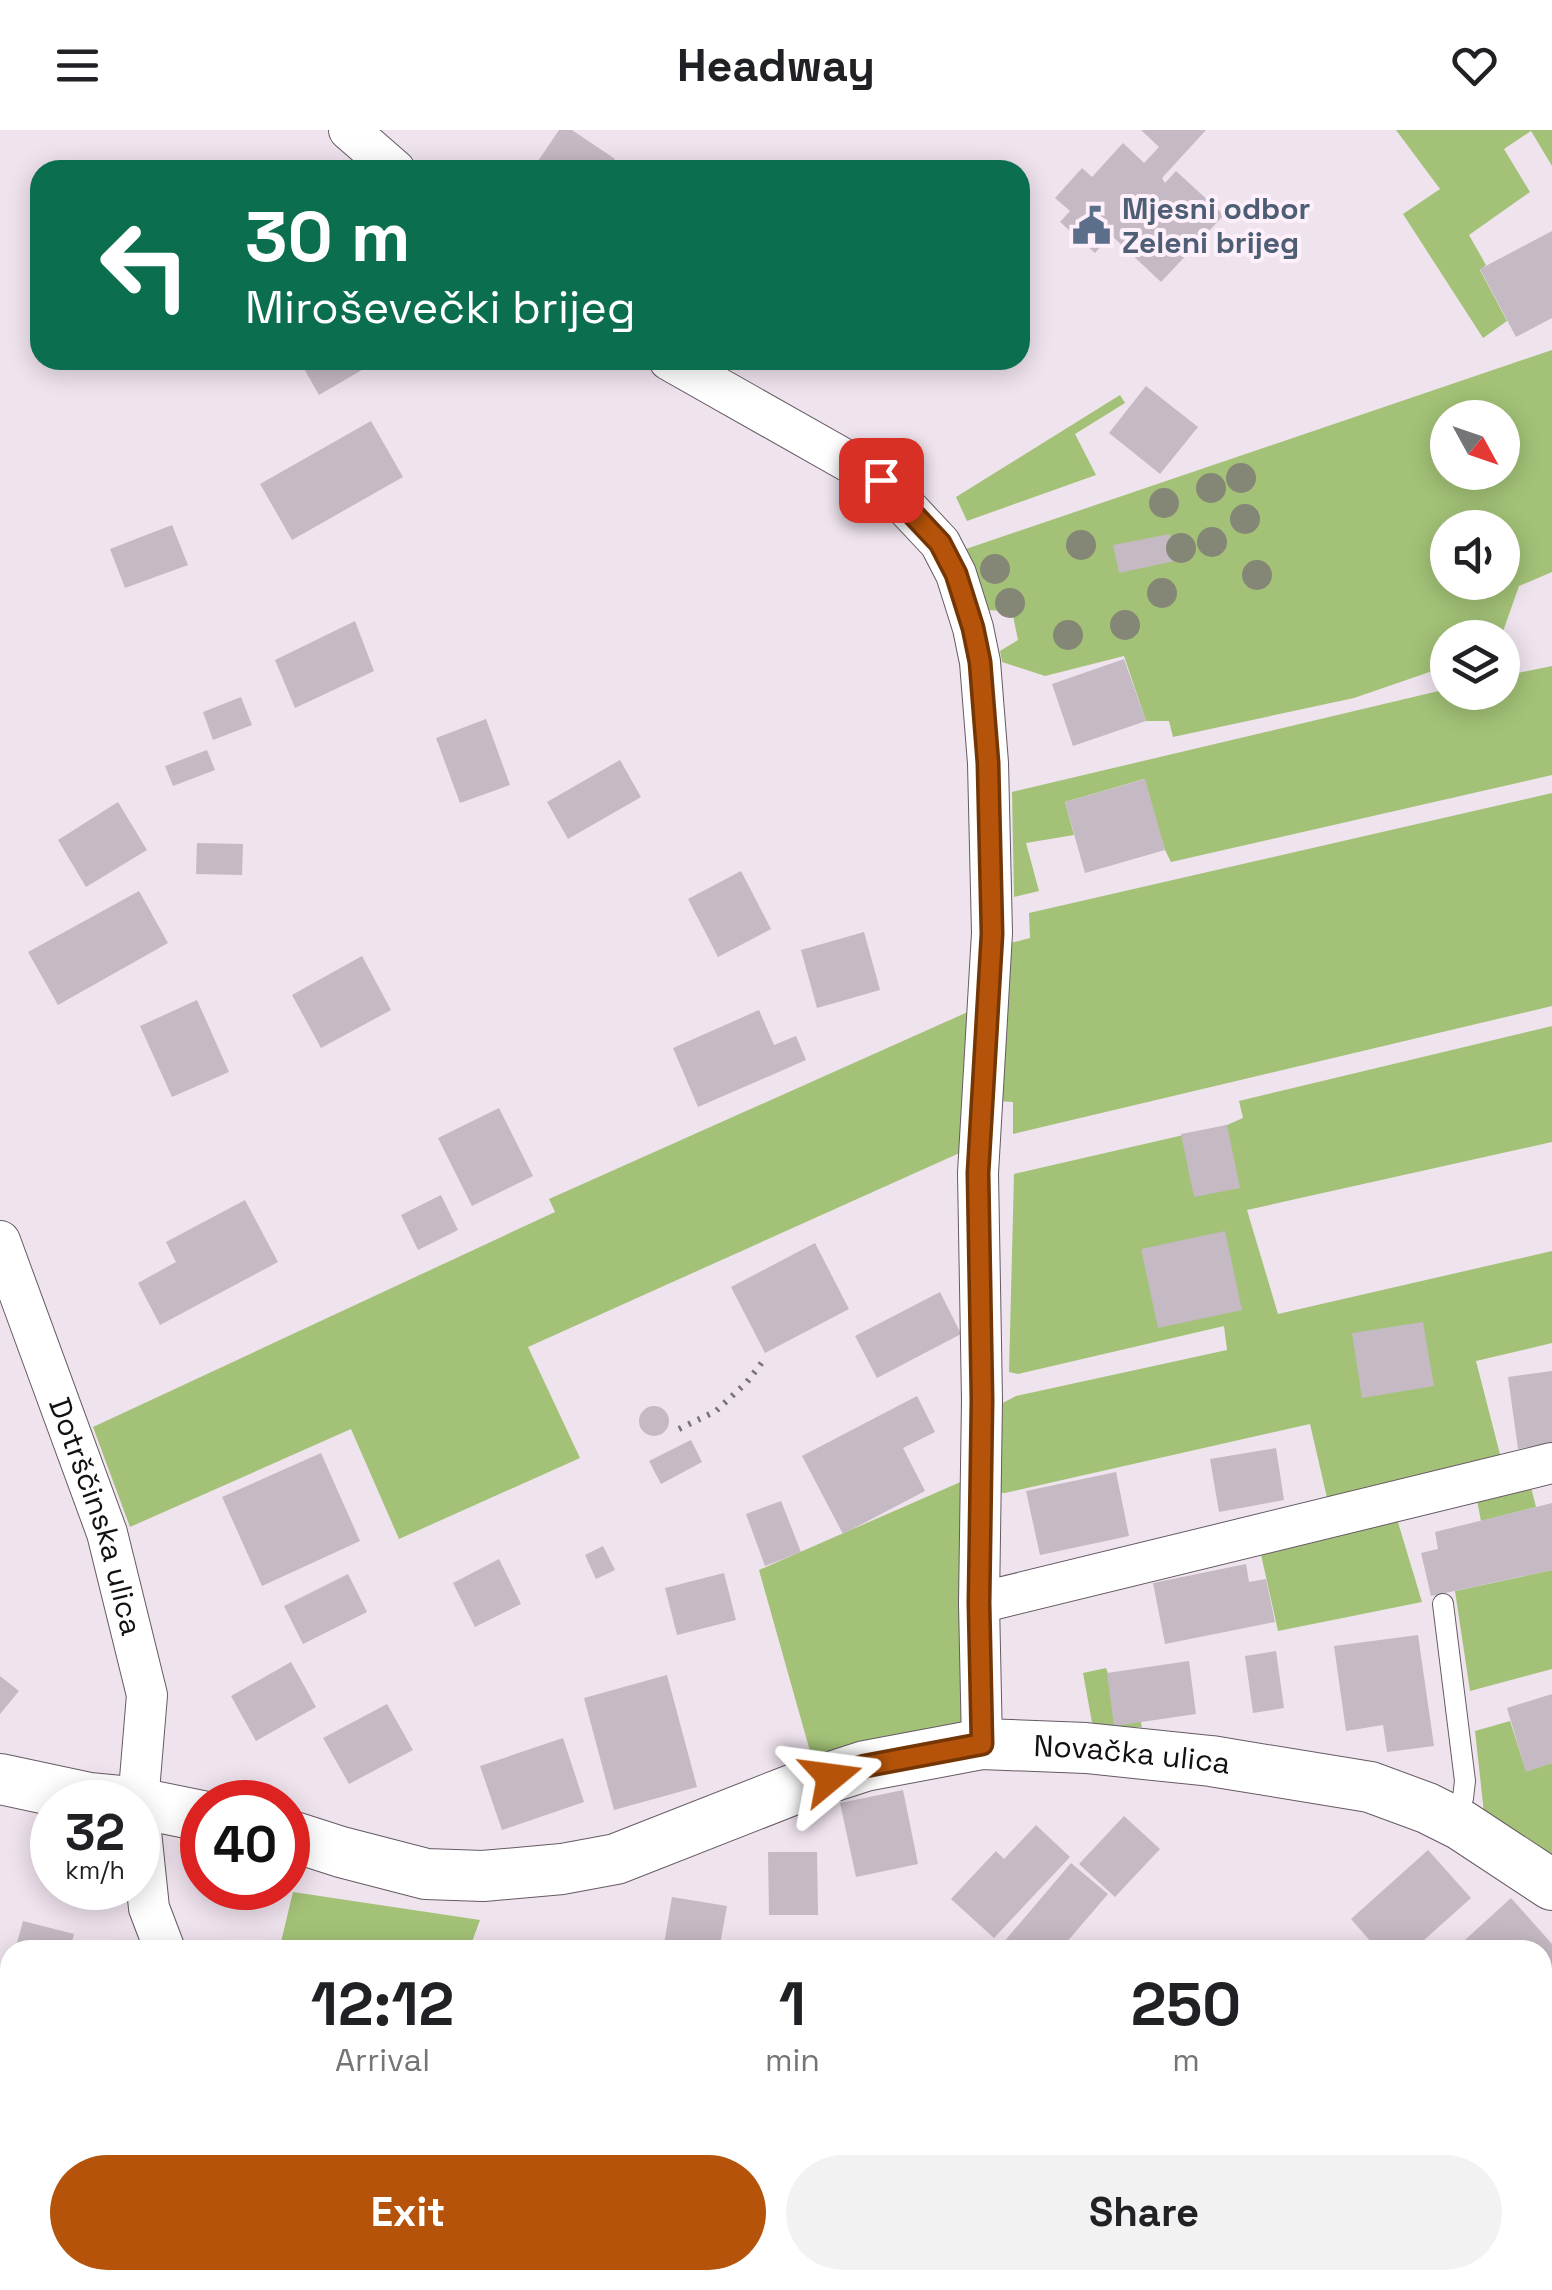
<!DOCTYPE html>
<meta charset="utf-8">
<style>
body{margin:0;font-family:"Space Grotesk",sans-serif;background:#f2f2f2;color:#202124;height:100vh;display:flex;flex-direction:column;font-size:38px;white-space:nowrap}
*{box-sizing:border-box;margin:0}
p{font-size:32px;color:#757577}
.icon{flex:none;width:55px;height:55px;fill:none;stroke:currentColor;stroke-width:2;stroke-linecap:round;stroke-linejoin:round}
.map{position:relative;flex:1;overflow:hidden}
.sheet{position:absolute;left:0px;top:1810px;width:1552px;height:350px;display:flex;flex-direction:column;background:#fff;border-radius:30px 30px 0 0;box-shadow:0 5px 25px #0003}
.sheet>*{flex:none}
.banner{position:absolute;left:30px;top:30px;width:1000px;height:210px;border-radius:30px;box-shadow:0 5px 25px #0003;background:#0b6e4f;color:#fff;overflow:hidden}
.needle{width:65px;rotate:130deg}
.buttons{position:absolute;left:1430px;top:270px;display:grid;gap:20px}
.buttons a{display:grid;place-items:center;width:90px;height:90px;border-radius:50%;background:#fff;box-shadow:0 5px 25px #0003;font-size:50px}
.speed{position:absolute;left:30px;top:1650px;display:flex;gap:20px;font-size:50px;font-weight:700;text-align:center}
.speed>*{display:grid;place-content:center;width:130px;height:130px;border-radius:50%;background:#fff;box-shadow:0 5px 25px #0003;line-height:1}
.speed small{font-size:25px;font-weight:400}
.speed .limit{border:15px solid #d22;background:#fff;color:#111}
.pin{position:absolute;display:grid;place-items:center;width:85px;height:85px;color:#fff;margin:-42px;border-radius:20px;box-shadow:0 5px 15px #0006}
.me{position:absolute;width:110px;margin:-55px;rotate:74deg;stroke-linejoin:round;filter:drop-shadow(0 0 8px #0008)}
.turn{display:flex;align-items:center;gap:35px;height:210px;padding:0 50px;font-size:45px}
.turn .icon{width:130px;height:130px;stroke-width:2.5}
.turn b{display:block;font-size:70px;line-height:85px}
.eta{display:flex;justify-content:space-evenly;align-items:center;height:170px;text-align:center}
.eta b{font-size:60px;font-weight:700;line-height:70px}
.button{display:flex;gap:20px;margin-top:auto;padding:20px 50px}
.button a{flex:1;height:115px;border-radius:60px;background:#b45309;color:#fff;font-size:40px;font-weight:700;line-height:115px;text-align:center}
.button a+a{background:#f2f2f2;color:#202124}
header{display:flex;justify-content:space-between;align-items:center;height:130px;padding:0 50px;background:#fff;font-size:45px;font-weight:700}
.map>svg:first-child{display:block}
.green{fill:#a3c277;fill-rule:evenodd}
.building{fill:#c5b9c4}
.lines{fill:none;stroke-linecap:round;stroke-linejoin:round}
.service-casing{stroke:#655a64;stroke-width:22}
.minor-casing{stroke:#655a64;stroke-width:42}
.tertiary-casing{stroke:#655a64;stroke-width:52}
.path{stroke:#7a7279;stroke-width:6;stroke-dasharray:2.5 8;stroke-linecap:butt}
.service{stroke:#fff;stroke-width:20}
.minor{stroke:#fff;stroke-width:40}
.tertiary{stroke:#fff;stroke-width:50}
.tree{fill:#848676}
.route-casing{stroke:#753606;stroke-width:25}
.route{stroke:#b45309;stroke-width:18}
.labels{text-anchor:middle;stroke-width:8;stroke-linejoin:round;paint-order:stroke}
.service-label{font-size:30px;font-weight:bold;fill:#4e5e75;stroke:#fdf0fb;text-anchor:start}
.street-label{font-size:30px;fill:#130f12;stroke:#fdf0fb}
</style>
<header><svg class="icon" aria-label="menu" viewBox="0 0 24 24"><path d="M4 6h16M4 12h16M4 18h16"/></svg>Headway<svg class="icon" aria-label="heart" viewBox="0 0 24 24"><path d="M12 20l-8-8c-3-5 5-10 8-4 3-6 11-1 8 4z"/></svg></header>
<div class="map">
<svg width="1552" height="2160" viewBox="0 0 1552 2160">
<rect width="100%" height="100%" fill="#efe3ee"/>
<path class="green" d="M1396 0H1552V36L1531 1 1504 19 1530 62 1469 105 1486 135 1480 140 1507 191 1483 208 1403 84 1440 59Z
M1552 220V442L1519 456 1501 507 1448 508 1447 536 1354 568 1173 607 1169 591H1146L1124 526 1045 546 1002 532 1000 521 1018 510 1012 481 982 480 960 421ZM1448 288H1502V342H1448ZM1448 398H1502V452H1448Z
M1120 265 1125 273 1075 304 1096 345 967 391 956 367Z
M1552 536V645L1171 732 1165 720 1144 649 1065 672 1074 705 1026 713 1039 761 1014 767 1012 662 1447 559 1448 562H1502L1503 546Z
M1552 663V876L1013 1004V972L997 971 1003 815 1030 808 1029 783Z
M970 881 964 1021 528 1217 580 1328 399 1409 351 1299 130 1397 93 1297 555 1082 549 1069Z
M1552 896V1012L1247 1080 1278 1184 1552 1121V1213L1476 1231 1502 1332 1328 1372 1310 1294 1005 1363 992 1362 995 1277 1016 1266 1227 1220 1224 1196 1018 1244 1009 1242 1014 1044 1227 995 1243 988 1239 971Z
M972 1347 964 1591 939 1607 815 1639 759 1440Z
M1530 1353 1536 1377 1481 1391 1476 1365Z
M1397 1389 1422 1472 1278 1501 1260 1420Z
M1552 1440V1539L1470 1561 1455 1461Z
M1106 1538 1114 1560 1137 1574 1142 1597 1093 1598 1083 1543Z
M1510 1591 1526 1641 1552 1633V1735L1485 1692 1475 1601Z
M293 1762 480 1790 469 1820H279Z
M0 1908 10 1909V2150H473L480 2160H0Z
M1552 2122V2160H668L675 2150H1542L1543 2125Z"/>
<path class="building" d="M559 0H572L615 29 607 40H532Z
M1141 0H1206L1162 48 1165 53 1176 41 1224 85 1161 152 1111 105 1095 123 1060 92 1070 81 1055 68 1082 38 1092 47 1123 13 1144 33 1159 17Z
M1552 101V188L1516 207 1480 139Z
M299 230H379L319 265Z
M1146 256 1198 297 1160 344 1109 303Z
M371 291 403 347 292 410 260 354Z
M172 395 188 435 125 458 110 419Z
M1170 404 1175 431 1119 443 1113 415Z
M355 491 374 541 295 578 275 530Z
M1124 529 1146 591 1073 616 1052 554Z
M241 567 252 595 213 610 203 582Z
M486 589 510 655 460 673 436 608Z
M207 620 215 640 173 656 165 636Z
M620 630 641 667 568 709 547 672Z
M1145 649 1165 720 1085 743 1065 672Z
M118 672 147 720 86 757 58 710Z
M197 713 243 714 242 745 196 744Z
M741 741 771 799 718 827 688 769Z
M139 761 168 813 58 875 28 822Z
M864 802 880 860 817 878 801 820Z
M362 826 391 880 321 918 292 865Z
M197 870 229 942 172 967 140 896Z
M759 880 774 915 796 906 806 930 698 977 673 918Z
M499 978 533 1046 472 1076 438 1008Z
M1227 995 1240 1058 1194 1067 1181 1004Z
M441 1065 458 1100 418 1120 401 1085Z
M245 1070 278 1132 160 1195 138 1153 176 1132 166 1112Z
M1225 1101 1242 1180 1158 1198 1141 1119Z
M815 1113 849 1179 765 1223 731 1157Z
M940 1162 961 1204 877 1248 855 1206Z
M1423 1192 1434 1256 1362 1268 1352 1203Z
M1552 1241V1314L1518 1319 1508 1247Z
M917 1266 935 1302 903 1318 925 1361 843 1404 802 1326Z
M639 1291a15 15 0 1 1 30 0a15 15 0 1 1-30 0Z
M691 1310 702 1332 661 1354 649 1331Z
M1276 1318 1284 1370 1219 1382 1210 1329Z
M321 1323 360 1411 262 1456 222 1367Z
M1116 1342 1129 1406 1040 1425 1026 1361Z
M781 1371 801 1422 765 1436 746 1384Z
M1552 1373V1440L1431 1466 1421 1423 1438 1419 1435 1402Z
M603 1416 615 1440 596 1449 585 1425Z
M499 1429 521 1474 475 1497 453 1453Z
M1246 1434 1249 1452 1266 1449 1275 1492 1165 1514 1153 1453Z
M724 1443 736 1490 677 1505 665 1458Z
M348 1444 367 1482 303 1514 284 1476Z
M1418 1505 1434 1616 1387 1622 1383 1595 1346 1601 1334 1516Z
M1276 1521 1284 1578 1253 1583 1245 1526Z
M1189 1531 1196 1584 1114 1596 1107 1543Z
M291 1532 316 1577 256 1611 231 1566Z
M667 1545 697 1657 614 1680 584 1568Z
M0 1546 19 1561 0 1584Z
M1552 1564V1633L1526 1642 1507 1578Z
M387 1574 413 1620 349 1654 323 1608Z
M563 1608 584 1672 502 1700 480 1636Z
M903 1660 918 1734 856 1747 840 1673Z
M1124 1686 1160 1719 1115 1767 1079 1734Z
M1036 1695 1070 1727 994 1808 951 1769 996 1721 1004 1729Z
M1428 1720 1471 1768 1413 1820H1378L1351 1789Z
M768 1722H817L818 1785H769Z
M1071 1733 1108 1764 1060 1820H997Z
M672 1767 727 1776 719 1820H663Z
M1511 1768 1552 1814V1837L1542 1845V1820H1454Z
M23 1791 74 1804 70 1820H15Z
M1552 1900V1938L1542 1927V1908Z"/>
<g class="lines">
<defs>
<path id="service" d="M1443 1474 1465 1651 1463 1668 1452 1691"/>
<g id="minor">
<path d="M349 0 395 40"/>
<path d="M669 230 881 350 940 413 956 444 973 498 980 532 988 633 992 803 978 1043 982 1270 979 1473 982 1614"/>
<path id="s1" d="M0 1111 107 1403 147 1565 138 1673 149 1778 165 1820"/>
<path d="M979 1473 1552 1333"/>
<path d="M328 2150 333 2160"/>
</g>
<g id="tertiary">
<path d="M0 1649 89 1668 130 1672"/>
<path d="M138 1673 202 1686"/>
<path id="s2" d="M288 1705 341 1722 426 1744 483 1746 562 1739 616 1729 797 1658 865 1636 982 1614 1086 1618 1211 1631 1370 1657 1427 1678 1461 1695 1552 1755"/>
</g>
</defs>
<use href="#service" class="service-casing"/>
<use href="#minor" class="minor-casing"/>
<use href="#tertiary" class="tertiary-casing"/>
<path class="path" d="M679 1299 716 1281 747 1252 766 1227"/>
<use href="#service" class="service"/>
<use href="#minor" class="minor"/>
<use href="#tertiary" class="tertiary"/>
</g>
<g class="tree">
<circle cx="1241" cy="348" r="15"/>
<circle cx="1211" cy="358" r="15"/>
<circle cx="1164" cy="373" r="15"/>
<circle cx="1245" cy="389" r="15"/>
<circle cx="1212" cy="412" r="15"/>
<circle cx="1081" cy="415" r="15"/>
<circle cx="1181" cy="418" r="15"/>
<circle cx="995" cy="439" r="15"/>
<circle cx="1257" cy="445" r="15"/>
<circle cx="1162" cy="463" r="15"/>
<circle cx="1010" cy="473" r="15"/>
<circle cx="1125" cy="495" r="15"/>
<circle cx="1068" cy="505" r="15"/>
</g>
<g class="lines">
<defs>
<path id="route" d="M831 1647 865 1636 982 1614 979 1473 982 1270 978 1043 992 804 988 633 980 532 973 498 956 444 940 413 881 350"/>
</defs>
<use href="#route" class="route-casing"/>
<use href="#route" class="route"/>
</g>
<defs>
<symbol id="civic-bare" viewBox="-9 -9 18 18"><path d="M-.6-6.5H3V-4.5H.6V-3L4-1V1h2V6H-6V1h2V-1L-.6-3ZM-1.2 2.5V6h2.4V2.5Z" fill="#5c6f8a" stroke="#fdf0fb" stroke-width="2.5" paint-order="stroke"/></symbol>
</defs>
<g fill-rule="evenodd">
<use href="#civic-bare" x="1064" y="68" width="55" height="55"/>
</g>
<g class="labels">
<g class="service-label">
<text x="1122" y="89">Mjesni odbor<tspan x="1122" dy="34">Zeleni brijeg</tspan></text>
</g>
<g class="street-label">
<text dy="10" stroke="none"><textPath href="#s1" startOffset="292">Dotrščinska ulica</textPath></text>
<text dy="10" stroke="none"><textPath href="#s2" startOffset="870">Novačka ulica</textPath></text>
</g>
</g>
</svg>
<div class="buttons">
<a><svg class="needle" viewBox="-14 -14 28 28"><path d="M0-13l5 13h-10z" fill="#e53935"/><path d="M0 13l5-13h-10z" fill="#757577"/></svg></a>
<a><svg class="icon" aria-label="sound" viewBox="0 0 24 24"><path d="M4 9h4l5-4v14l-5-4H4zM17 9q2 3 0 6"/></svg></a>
<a><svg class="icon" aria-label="layers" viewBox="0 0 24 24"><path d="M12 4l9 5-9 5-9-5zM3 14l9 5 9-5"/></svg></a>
</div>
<div class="speed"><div>32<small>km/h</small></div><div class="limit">40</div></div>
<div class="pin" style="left:881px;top:350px;background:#d93025"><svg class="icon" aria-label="arrive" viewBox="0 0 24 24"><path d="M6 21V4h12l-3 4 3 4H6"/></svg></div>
<svg class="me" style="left:831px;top:1647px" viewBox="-20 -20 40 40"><path d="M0-17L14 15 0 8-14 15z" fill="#b45309" stroke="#fff" stroke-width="4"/></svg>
<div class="banner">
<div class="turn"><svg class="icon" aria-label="left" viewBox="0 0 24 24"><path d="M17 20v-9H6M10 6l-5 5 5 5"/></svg><div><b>30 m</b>Miroševečki brijeg</div></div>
</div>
<section class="sheet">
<div class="eta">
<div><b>12:12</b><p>Arrival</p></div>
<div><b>1</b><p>min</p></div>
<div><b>250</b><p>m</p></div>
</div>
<div class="button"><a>Exit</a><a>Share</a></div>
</section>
</div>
